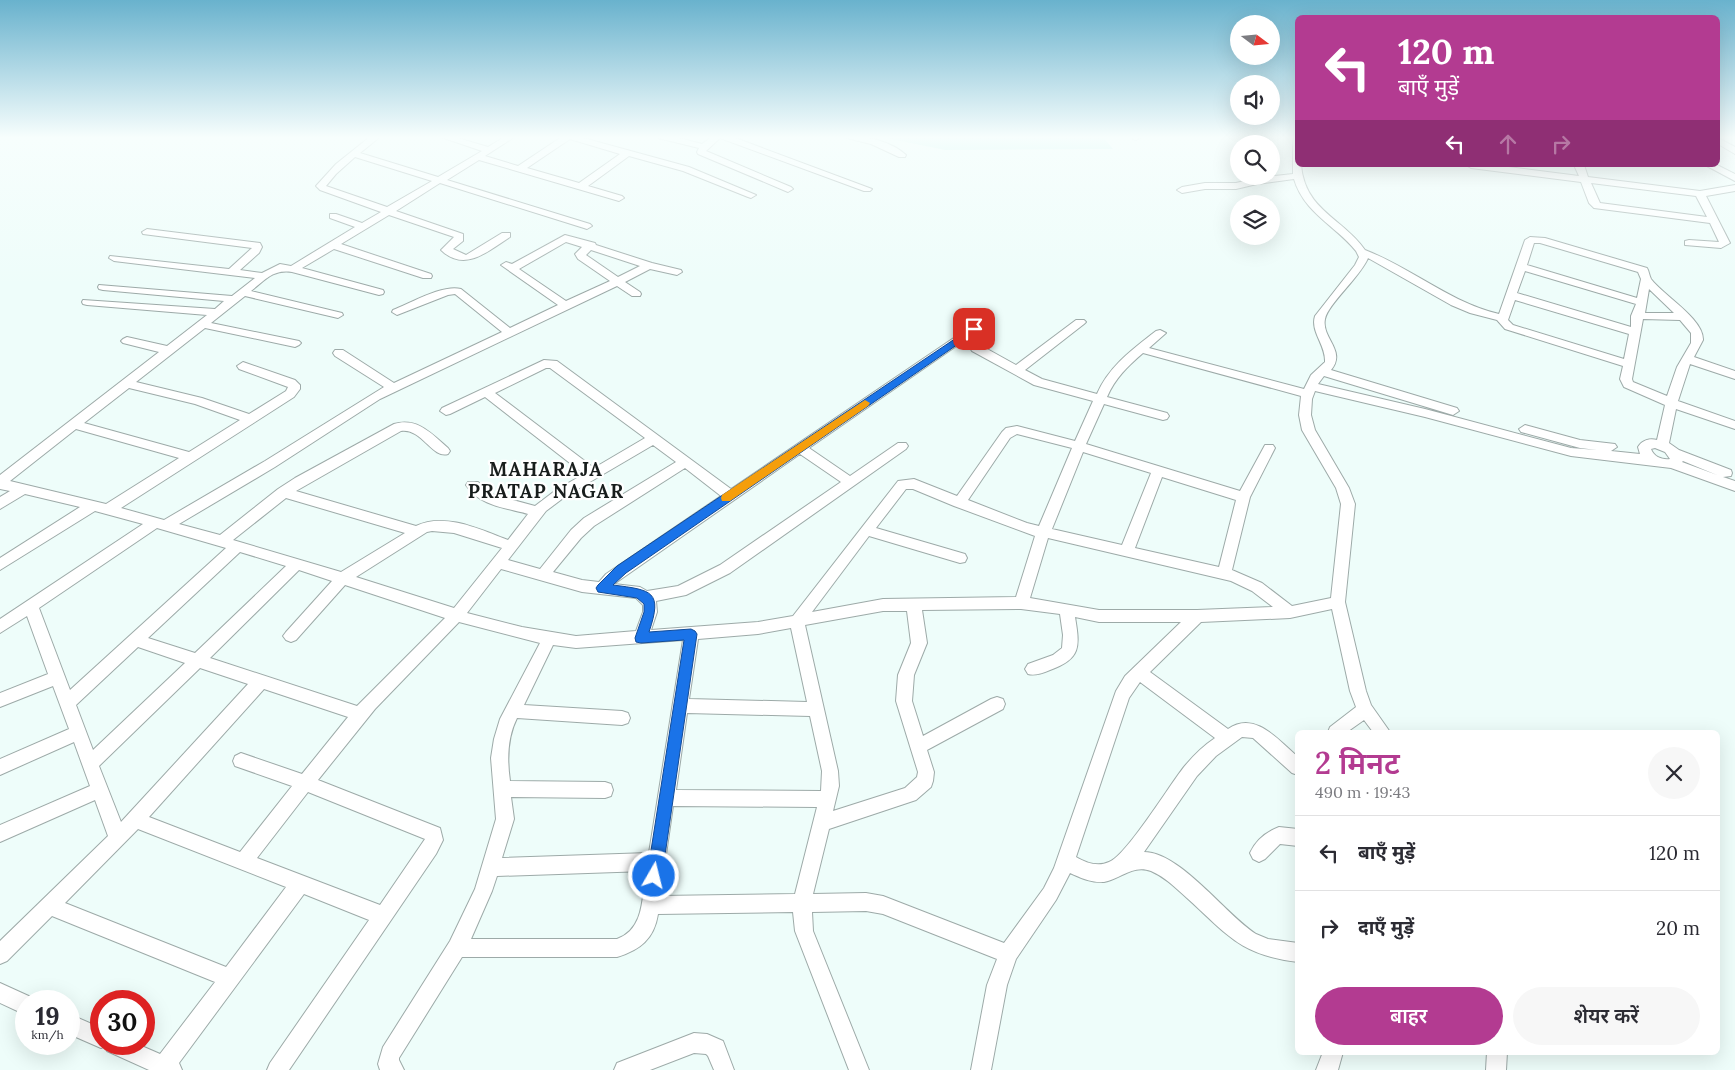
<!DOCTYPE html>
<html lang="hi">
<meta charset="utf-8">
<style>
body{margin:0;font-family:Lora,"Noto Sans Devanagari",serif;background:#f7f7f7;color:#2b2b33;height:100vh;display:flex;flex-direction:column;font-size:19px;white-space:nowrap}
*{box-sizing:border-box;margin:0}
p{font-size:16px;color:#7c7c81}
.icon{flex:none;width:28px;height:28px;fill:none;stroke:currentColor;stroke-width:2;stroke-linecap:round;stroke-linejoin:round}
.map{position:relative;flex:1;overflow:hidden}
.drawer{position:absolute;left:1295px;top:730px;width:425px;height:325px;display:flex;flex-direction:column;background:#fff;border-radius:8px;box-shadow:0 5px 20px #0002}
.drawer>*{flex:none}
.top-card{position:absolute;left:1295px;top:15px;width:425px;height:152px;border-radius:8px;box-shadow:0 5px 20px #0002;background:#b33b91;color:#fff;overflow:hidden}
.needle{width:32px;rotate:106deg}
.fabs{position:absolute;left:1230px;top:15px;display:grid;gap:10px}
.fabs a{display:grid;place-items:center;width:50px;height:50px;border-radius:50%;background:#fff;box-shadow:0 5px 20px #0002;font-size:25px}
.speed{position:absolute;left:15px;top:990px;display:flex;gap:10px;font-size:25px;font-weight:700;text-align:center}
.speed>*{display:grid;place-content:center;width:65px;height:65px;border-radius:50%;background:#fff;box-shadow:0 5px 20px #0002;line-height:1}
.speed small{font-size:12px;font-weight:400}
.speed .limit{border:8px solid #d22;background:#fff;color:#111}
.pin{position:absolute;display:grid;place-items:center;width:42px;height:42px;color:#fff;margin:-21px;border-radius:10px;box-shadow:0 2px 8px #0006}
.me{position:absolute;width:55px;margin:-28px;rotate:8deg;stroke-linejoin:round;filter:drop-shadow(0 0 4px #0008)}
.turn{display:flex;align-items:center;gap:18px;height:105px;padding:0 20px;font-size:22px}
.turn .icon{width:65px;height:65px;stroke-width:2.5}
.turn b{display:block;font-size:35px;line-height:42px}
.lanes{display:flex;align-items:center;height:48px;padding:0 20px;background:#0003;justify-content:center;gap:25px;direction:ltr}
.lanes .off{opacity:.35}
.round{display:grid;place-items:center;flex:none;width:52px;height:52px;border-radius:26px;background:#f7f7f7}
.overview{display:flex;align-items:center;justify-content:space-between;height:85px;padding:0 20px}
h1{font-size:30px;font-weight:600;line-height:38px;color:#b33b91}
.cta{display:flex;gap:10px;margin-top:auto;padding:10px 20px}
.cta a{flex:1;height:58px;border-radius:30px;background:#b33b91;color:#fff;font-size:20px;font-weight:600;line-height:58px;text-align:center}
.cta a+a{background:#f7f7f7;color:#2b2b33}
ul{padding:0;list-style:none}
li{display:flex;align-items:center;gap:15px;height:75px;padding:0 20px;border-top:1px solid #e1e1e2}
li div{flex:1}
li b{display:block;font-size:19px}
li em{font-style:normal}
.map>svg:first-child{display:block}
.green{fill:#b3f1e8}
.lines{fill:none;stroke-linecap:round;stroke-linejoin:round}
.street-casing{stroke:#9daaa8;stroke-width:2}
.street{fill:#fff;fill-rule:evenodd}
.route{fill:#1a73e8;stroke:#114b97}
.slow{fill:#f59e0b}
.labels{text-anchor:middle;stroke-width:4.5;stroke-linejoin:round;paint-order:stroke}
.district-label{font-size:19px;font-weight:bold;letter-spacing:1px;fill:#181d1c;stroke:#fff}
</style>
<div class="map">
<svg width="1735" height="1070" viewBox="0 0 1735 1070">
<rect width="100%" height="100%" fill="#eefdfa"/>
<path class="green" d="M876 136H1102L1113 149 945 150Z"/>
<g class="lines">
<defs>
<path id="street" d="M371 136H381L360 153 438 177 482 151 438 136H451L488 147 506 136H516L485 156 518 166 563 136H576L689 167 756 195 751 198 748 197 683 171 629 156 588 186 622 196 624 198 619 201 479 160 447 180 590 224 592 226 587 229 584 228 440 183 396 211 463 234V241L453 249 466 255 502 233H510V237C488 251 465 273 441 250L454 237 389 215 341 244 431 274 432 276 431 278H423L334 249 302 268 383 290 384 292 383 294 379 295 292 272C273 269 265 280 251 291L342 313 343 315 338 318 245 296 211 323 299 341 301 343 299 345 295 347 205 328 136 382 202 398 249 414 286 391 288 387 239 369 237 366 243 362 295 380 300 385V389L294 397 121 508 164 520 265 461 384 387 335 356 333 353 335 350H343L394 383 502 332 455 294 448 295 397 315 392 312 393 310C411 303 443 284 461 289L510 328 558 305 501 265 506 262 512 264 565 235 595 243 596 245 652 263 681 270 682 272 677 275 650 269 625 282 640 292 641 294 640 296H632L617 286 380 399 275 467 179 524 220 535 278 489 295 478 394 424C417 417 432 434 448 448L450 451 448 454C432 459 422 428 401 431L296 491 416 526C445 512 481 530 508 540L528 514C507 508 479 506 466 485L468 482H478L491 494 535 506 556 490 584 474 485 397 450 414 446 415 440 411 442 408 544 360 557 361 731 489 970 327H978L980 329 978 331 809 448 850 476 898 443H906L908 446 906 449 730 573 686 595 656 601 657 612 651 630 758 622 793 616 898 481 914 479 957 496 1002 432 1006 428 1017 426 1075 441 1093 401 1034 385 972 351 970 348 972 345H980L1016 365 1076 320H1084L1086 322 1084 324 1025 370 1042 379 1097 394C1109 366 1133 349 1156 331L1160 330 1166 333 1149 348 1304 389 1311 375 1325 362C1326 345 1310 332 1315 316L1355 265 1359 257 1356 251C1335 225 1304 213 1294 179L1257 184 1236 189H1205L1182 193 1177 190 1182 187 1205 183H1236L1257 178 1293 174V136H1298V165H1301C1305 211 1343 218 1365 250 1412 268 1449 302 1499 314L1525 240 1530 237 1545 238 1647 268C1649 271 1649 275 1651 279 1664 296 1704 319 1703 340L1694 357 1735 371V379L1690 364 1678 401 1735 421V429L1676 409 1669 443 1679 450 1731 470 1732 473 1731 476 1723 477 1735 481V491L1671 468 1571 456 1425 417 1315 391 1312 399 1311 415 1315 430 1349 488 1355 504 1345 602 1366 691 1371 705 1390 732H1373L1364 720 1347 732H1328L1330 727 1356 707 1350 691 1332 609 1290 618 1201 622 1150 672 1228 729C1255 710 1278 740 1298 757V775L1292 773 1253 738 1242 737 1216 756 1197 776 1144 852C1180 852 1225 914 1256 934L1268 939 1298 943V962C1240 955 1228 935 1187 898 1176 888 1165 877 1151 871 1133 864 1120 879 1104 882 1092 883 1081 878 1070 873L1056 900 1016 959 1007 985 991 1070H971L987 985 997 959 883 914 866 911 812 912 813 931 869 1070H849L795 931 793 912 658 914C654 939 640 950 617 957H462L399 1058V1060L404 1070H380L378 1064 383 1047 450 941 475 889 496 819 491 758 494 739 500 719 540 643 459 622 375 709 318 780 440 828 443 840 436 854 289 1070H267L270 1063 369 920 304 894 179 1063 182 1070H149L107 1051 105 1046 101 1048 69 1034V1014L101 1028V1044H137L160 1054 215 982 52 916 7 961 0 964V941L108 836 95 800 0 842V825L90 786 74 742 0 775V759L69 729 53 686 0 707V693L48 674 27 616 0 633V619L143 524 95 511 0 570V558L80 507 25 494 0 509V497L10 491 0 489V475L159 352 123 343 121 341 123 339 127 337 167 346 207 315 87 305 83 304 82 302 83 300 215 309 224 301 103 290 99 289 98 287 99 285 232 296 255 278 114 261 109 258 110 256 229 269 252 248 143 234 142 232 147 229 260 243 262 247 259 253 240 270 262 273 280 264 291 266 355 227 330 218V214H336L362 223 381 212 320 190 316 186 336 164ZM570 139 620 154 579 183 527 168ZM355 157 432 181 387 207 326 186 336 174ZM566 242 582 247 575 254 578 259 610 281 566 301 519 269ZM1534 243H1540L1638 272 1641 279 1637 298 1527 265ZM591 250 640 266 618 277 586 255ZM1368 258 1451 305 1470 313 1497 320 1505 329 1623 366 1620 379 1624 387 1665 405 1657 440C1650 438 1642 440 1638 447L1640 454 1611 451 1617 447 1615 444 1580 440 1525 425 1519 429 1521 432 1580 448 1597 450 1571 448 1425 409 1318 384 1324 376 1453 415 1459 411 1457 408 1331 370C1347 351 1321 338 1325 319 1328 304 1360 277 1368 258ZM1525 271 1636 304 1631 316V327L1517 293ZM1649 289 1674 313H1645ZM1515 300 1629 334 1624 359 1513 325 1508 320ZM1643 319 1680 320 1691 333V343L1677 367 1667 396 1633 382 1632 379ZM1143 353 1301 396 1299 415 1302 430 1336 488 1341 504 1331 598 1292 606 1262 583 1232 570 1250 497 1275 448 1273 445H1265L1240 491 1086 444 1104 404 1163 420 1167 419 1169 416 1167 413 1107 397C1115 378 1128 366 1143 353ZM546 368H550L645 438 594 468 495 393ZM129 388 195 404 240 420 189 452 84 423ZM76 429 179 458 106 504 10 481ZM1017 434 1072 448 1039 526 1027 523 968 500 1010 438ZM653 445 676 462 584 518 571 530 540 569 508 560 546 511 566 496ZM1655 448 1665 452 1670 459C1662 460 1654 457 1651 449ZM1083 452 1151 473 1122 545 1052 529ZM800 454 841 482 720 565 678 586 647 591 640 587 614 584ZM1683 461 1717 475 1682 462ZM685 468 721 496 606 574 599 582 582 580 553 572 581 538 594 526ZM1162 477 1236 500 1219 567 1135 548ZM906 489H913L954 506 1035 536 1016 597 883 599 812 612 869 536 960 563 965 562 967 558 965 554 876 528ZM286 498 405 533 341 572 233 540ZM157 528 226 548 70 690 39 608ZM432 531 454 533 502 548 454 608 356 577 427 532ZM1048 538 1231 581 1252 591 1273 607 1197 610H1099L1030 598ZM240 552 286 566 195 653 148 638ZM501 569 582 592 636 598 643 605V612L636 631 576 636 522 627 467 613ZM299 570 332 581 286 632 283 636 286 640 291 642 296 640 345 585 445 618 357 706 210 658ZM1021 609 1060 614 1063 635 1062 648 1053 655 1028 664 1025 669 1028 674C1035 676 1043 673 1050 670 1081 659 1080 647 1075 617L1099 622H1181L1125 676 1116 691 1054 868 1044 888 1004 943 883 896 866 893 813 894 829 829 916 800 931 787 933 781 934 772 927 750 1003 709 1005 704 1003 699 997 697 991 699 923 736 912 701 914 675 927 643 922 610ZM883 611H907L911 643 898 675 896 701 918 772 917 777 905 788 833 811 839 786 838 771 805 625ZM791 628 807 702 689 699 698 639 758 634ZM683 640 649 853 502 858 514 819 511 797 605 798 611 796 613 790 611 784 605 782 510 781C507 760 507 738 517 718L622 725 628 723 630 718 628 713 622 711 524 705 553 645 576 648ZM138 647 185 663 93 750 76 705ZM200 668 248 684 121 822 99 766ZM1140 682 1215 738C1203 746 1193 756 1184 767 1169 786 1126 856 1109 862 1098 867 1086 863 1076 857L1129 698ZM264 689 348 717 302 774 241 753 235 756 233 761 235 766 292 786 240 852 149 817ZM687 713 810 716 822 771 821 791 676 790ZM308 792 425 839 380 905 257 858ZM673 806 817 807 795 894 660 896ZM138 829 286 887 226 967 65 903ZM646 871C642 896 645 929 617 939H471L492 891 497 876Z
M657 136H671L702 144 713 136H730L872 189 870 191H864L720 138 706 151 791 187 793 189 788 192 698 154 697 152 699 148 658 138Z
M846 136C866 136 891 141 906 155L905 157H899L871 144 847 138Z
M1132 136H1143L1136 140 1133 139Z
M1718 138 1735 147V154L1718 144Z
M1466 165H1493L1579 176 1574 165H1584L1588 177 1700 191 1735 185V191L1706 196 1730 243 1721 248 1685 245V241L1689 240 1719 242 1710 223 1594 208 1589 203 1581 182 1471 168ZM1591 183 1696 196 1707 217 1600 203Z
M1705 165H1717L1735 174V181Z
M1279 827 1298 829V846L1280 844 1265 859 1259 862 1253 859 1250 853C1256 840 1266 832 1279 827Z
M0 983 33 998 34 1001H26V1015L0 1003Z
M694 1033 707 1034 723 1041 734 1070H714L708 1056 706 1054 694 1053 650 1070H614L617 1063Z
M1323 1052H1343L1338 1070H1316Z
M1487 1052H1507L1506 1070H1486Z"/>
</defs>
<use href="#street" class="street-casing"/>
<use href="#street" class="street"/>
</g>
<linearGradient id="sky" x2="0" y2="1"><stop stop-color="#69b2cd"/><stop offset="0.48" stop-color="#f7fefd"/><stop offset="1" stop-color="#f7fefd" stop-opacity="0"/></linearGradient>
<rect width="1735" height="286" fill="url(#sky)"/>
<path class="route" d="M974 326 977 327V331L626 573 613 585C652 590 663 591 649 632L691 629 695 631 697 634 662 876 660 882 654 884 649 882 647 876 684 640 641 643 636 642 635 638 644 612V604L637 598 598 592 596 588 598 585 617 566Z"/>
<path class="slow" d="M865 400 870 403 868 406 730 501H722L721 498 722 495Z"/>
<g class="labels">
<g class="district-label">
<text x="546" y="476">MAHARAJA<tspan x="546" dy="22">PRATAP NAGAR</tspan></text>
</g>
</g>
</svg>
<div class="fabs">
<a><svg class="needle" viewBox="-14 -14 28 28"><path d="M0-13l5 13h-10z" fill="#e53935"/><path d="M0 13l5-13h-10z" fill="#7c7c81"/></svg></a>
<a><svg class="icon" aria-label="sound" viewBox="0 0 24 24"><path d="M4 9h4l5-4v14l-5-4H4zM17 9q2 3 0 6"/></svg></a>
<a><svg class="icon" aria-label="search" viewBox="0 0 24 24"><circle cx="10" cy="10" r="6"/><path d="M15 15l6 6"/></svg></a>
<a><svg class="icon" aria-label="layers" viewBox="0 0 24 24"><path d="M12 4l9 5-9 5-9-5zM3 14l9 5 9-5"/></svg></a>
</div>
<div class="speed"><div>19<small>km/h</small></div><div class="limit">30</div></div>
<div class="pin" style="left:974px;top:329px;background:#d93025"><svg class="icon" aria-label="arrive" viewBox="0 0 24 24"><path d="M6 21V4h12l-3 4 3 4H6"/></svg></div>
<svg class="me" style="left:654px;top:876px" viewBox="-20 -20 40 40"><circle r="17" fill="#1a73e8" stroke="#fff" stroke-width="3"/><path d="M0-11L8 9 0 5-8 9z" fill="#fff"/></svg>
<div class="top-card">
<div class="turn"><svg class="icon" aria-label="left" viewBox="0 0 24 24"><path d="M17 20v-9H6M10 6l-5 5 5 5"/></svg><div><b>120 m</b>बाएँ मुड़ें</div></div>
<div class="lanes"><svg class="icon" aria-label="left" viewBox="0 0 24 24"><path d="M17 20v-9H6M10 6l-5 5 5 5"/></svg><svg class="icon off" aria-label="ahead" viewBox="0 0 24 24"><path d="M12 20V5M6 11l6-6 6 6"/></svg><svg class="icon off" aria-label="right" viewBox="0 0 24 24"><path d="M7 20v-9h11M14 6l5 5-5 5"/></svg></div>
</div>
<section class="drawer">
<div class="overview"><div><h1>2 मिनट</h1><p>490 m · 19:43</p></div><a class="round"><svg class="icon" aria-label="close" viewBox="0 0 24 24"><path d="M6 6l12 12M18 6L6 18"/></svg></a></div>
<ul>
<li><svg class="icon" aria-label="left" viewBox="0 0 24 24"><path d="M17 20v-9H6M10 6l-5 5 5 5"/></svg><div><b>बाएँ मुड़ें</b></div><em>120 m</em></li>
<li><svg class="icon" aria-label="right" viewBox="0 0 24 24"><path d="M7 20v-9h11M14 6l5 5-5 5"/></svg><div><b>दाएँ मुड़ें</b></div><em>20 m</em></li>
</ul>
<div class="cta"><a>बाहर</a><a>शेयर करें</a></div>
</section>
</div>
